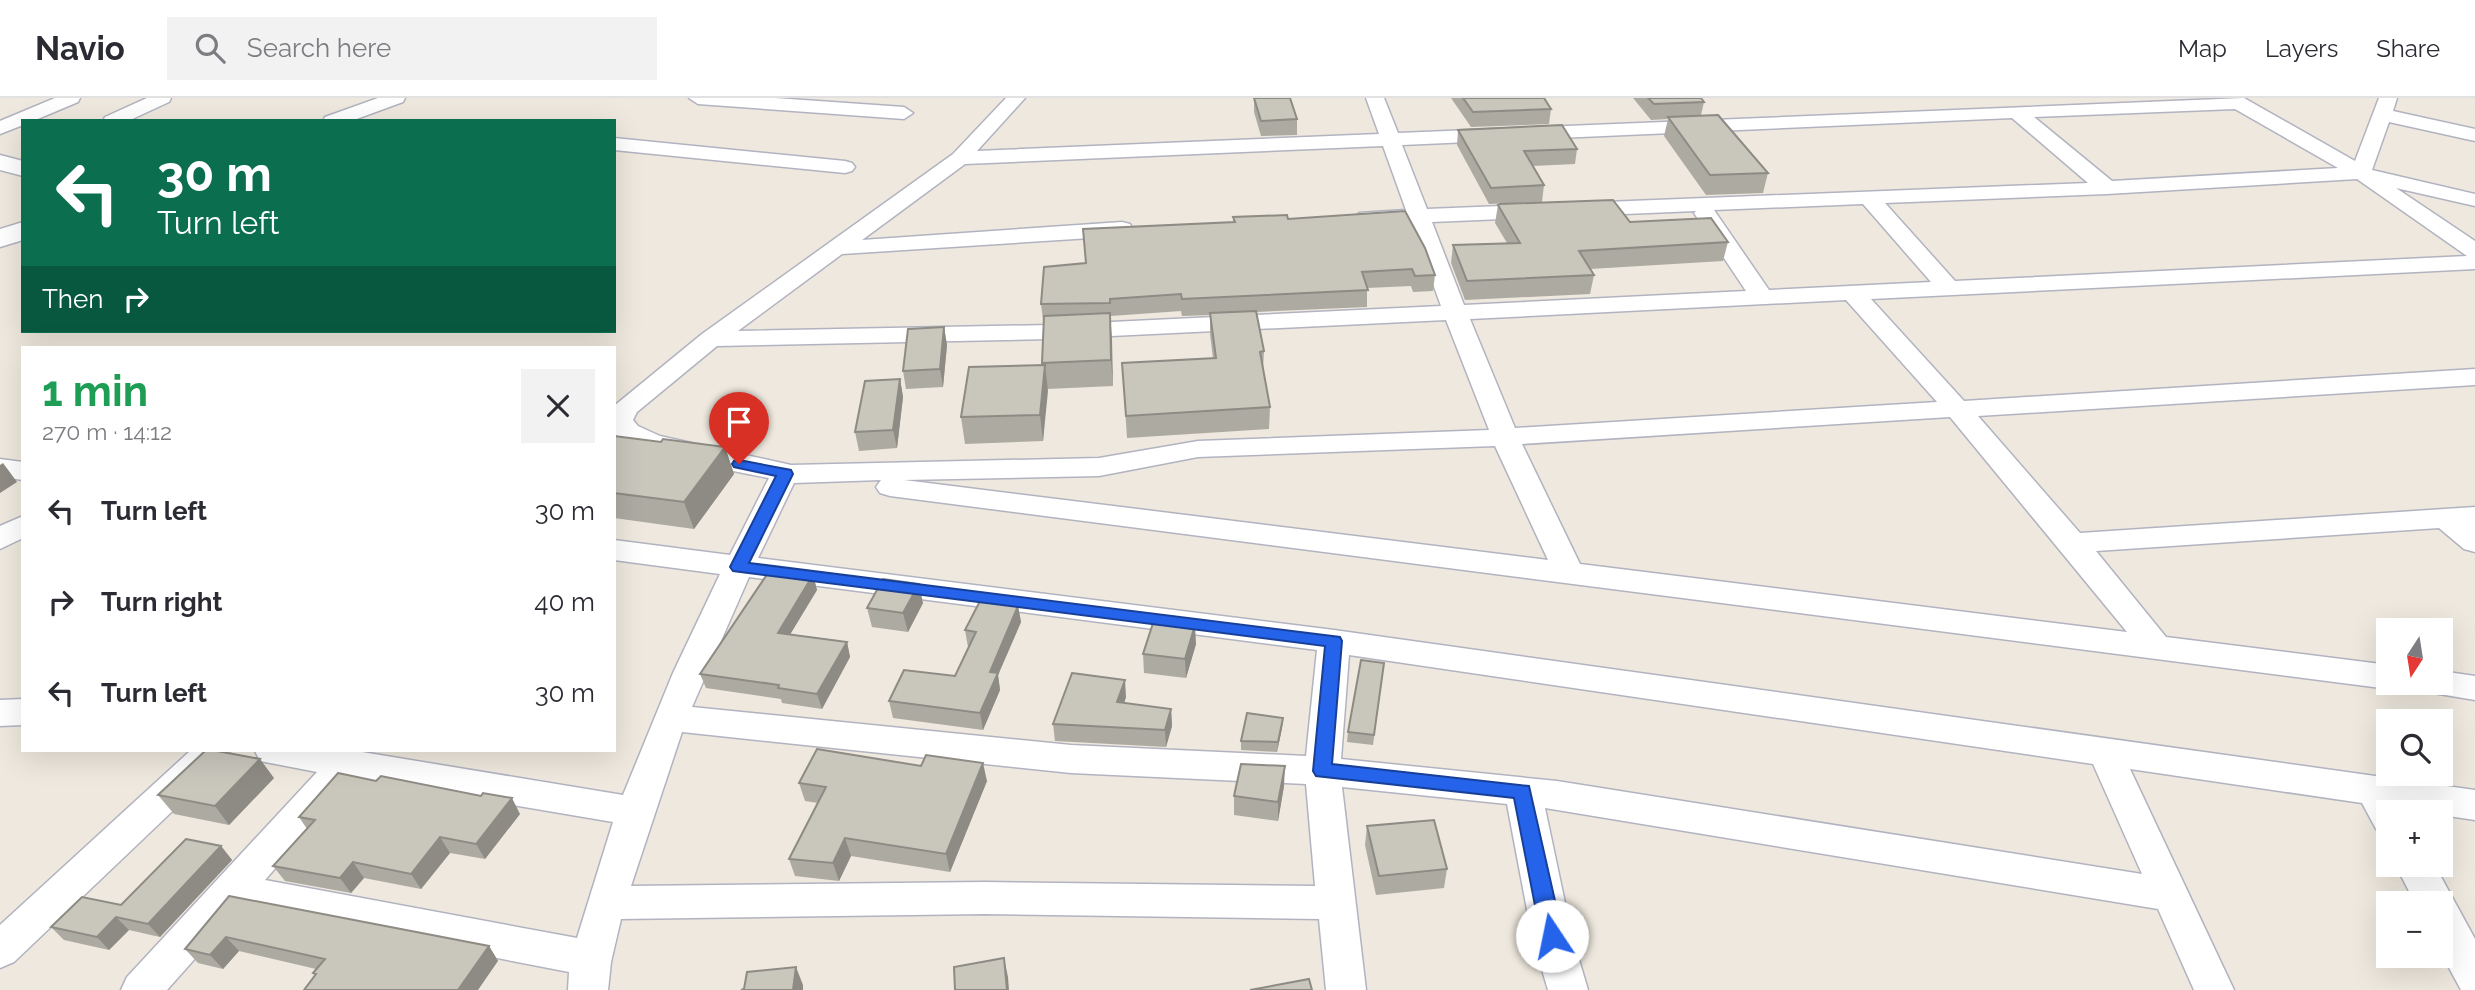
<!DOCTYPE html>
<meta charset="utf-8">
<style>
body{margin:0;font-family:Raleway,sans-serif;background:#f2f2f3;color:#2b2b33;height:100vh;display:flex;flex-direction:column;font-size:26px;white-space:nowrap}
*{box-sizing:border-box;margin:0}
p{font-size:23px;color:#7c7c81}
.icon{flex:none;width:38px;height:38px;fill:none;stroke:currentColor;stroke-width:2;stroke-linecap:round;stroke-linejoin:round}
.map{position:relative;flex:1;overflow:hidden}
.sheet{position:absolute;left:21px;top:248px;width:595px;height:406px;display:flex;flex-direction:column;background:#fff;border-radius:0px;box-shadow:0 7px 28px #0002}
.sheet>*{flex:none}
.banner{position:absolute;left:21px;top:21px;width:595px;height:214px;border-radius:0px;box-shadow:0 7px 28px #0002;background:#0b6e4f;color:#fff;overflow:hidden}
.needle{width:46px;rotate:192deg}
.fabs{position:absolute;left:2376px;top:520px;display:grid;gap:14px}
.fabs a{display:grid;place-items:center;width:77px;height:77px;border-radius:0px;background:#fff;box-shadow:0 7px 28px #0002;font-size:35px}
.pin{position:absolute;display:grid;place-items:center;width:60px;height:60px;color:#fff;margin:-72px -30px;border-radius:50% 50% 50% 0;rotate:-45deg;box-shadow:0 0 7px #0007}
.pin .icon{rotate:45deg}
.me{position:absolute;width:77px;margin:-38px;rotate:349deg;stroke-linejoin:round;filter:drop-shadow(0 0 5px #0008)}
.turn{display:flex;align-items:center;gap:24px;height:147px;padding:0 21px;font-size:32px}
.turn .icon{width:91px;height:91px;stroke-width:2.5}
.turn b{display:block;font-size:49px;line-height:60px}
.then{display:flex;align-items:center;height:66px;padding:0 21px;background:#0003;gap:14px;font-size:26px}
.round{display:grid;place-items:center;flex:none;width:74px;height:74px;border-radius:0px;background:#f2f2f3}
.summary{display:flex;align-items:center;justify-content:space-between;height:119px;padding:0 21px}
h1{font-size:42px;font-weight:700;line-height:52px;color:#1e9e55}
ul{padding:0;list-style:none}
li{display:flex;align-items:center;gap:21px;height:91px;padding:0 21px}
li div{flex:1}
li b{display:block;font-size:26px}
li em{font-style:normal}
header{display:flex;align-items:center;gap:42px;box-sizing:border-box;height:98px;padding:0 35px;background:#fff;border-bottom:2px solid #e1e1e2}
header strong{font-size:33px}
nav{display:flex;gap:38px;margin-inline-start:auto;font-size:24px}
.search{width:490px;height:63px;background:#f2f2f3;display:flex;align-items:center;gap:18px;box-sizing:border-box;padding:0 24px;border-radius:0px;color:#7c7c81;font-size:26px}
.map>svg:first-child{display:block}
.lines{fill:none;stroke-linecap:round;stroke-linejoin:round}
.minor-casing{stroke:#b2b3c0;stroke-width:3}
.tertiary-casing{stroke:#b2b3c0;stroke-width:3}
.minor{fill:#fff;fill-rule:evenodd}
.tertiary{fill:#fff;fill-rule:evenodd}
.wall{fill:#adaaa2}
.shaded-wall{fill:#8d8b84}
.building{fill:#c9c6bc;stroke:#8d8b84;stroke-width:2}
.route{fill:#2563eb;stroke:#184099;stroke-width:2}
</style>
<header>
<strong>Navio</strong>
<div class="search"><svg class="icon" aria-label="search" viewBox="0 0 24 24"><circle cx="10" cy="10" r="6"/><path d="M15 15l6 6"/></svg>Search here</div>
<nav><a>Map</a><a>Layers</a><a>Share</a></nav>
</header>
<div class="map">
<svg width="2475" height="892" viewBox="0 0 2475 892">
<rect width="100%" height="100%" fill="#eee8de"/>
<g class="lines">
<defs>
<path id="minor" d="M55 0H80L78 4 33 23H23V27L0 36V23Z
M147 0H171L169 4 128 23H103L105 19Z
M378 0H405L403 4 351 23H323L325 19Z
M689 0H775L904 9 913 15 904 21 698 6Z
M1006 0H1025L977 53 1379 36 1366 0H1384L1398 35 2244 0 2355 63 2379 0H2397L2393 13 2475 31V43L2389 24 2372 72 2475 96V108L2396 90 2475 143V171L1871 201 1964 303 2475 271V287L1978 318 2080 435 2475 409V454L2464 451 2439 430 2096 453 2166 539 2389 567V584H2402L2389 591 890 398 880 395 876 389 881 382 794 385 758 460 1334 532 2475 692V722L2441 717V714L2402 711 2404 714H2389V736L2376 731 2362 705 2130 671 2234 892H2194L2158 811 1545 710 1572 838 1588 892H1548L1532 838 1507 706 1342 689 1366 892H1326L1319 821 985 816 621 821 611 864 608 892H568L569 874 240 810 167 892H121L127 879 317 674 260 663 255 653H356L623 697 673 575 720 476 614 462V442L730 457 769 380C742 375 635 354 618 339 611 333 614 317 614 308L702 236 953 56ZM2235 11 2338 70 2112 83 2034 19ZM2012 20 2088 85 1427 111 1402 47ZM1383 48 1406 112 1359 115 1356 120 1359 125H1411L1441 208 1049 227 738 233 842 156 1122 138 1130 136 1133 131 1130 126 1122 124 862 142 965 66ZM2357 81 2467 158 1955 183 1885 105 2107 96ZM1863 106 1931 184 1769 192 1714 112ZM1696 113 1694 115 1746 193 1464 207 1432 124ZM1846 202 1937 304 1515 330 1470 221ZM1446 222 1489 332 1198 343 1099 360 791 367 660 338 638 328 633 322 637 314 717 248 1049 241ZM1950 319 2127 534 1580 466 1522 346ZM1495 348 1548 462 904 382 1099 378 1198 359ZM749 479 1317 552 1306 658 1071 647 692 609ZM1349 557 2093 666 2142 776 1557 683 1341 661ZM682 634 1071 675 1306 686 1315 788 985 784 631 788ZM354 680 613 724 577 840 265 782Z
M614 40 845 63 852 65 855 69 852 73 845 75 614 52Z
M0 361 23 364V382L0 379Z
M23 418V440L0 451V428Z
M2441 573 2475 578V602L2421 593 2417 584H2441Z
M23 601V627L0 628V602Z
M190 653H230L225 663 14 864 0 870V827Z
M2395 766H2434L2475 841V892H2461L2441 855V805H2415Z"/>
<path id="tertiary" d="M0 57 23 63V78L0 72Z
M23 124V142L0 149V131Z"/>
</defs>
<use href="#minor" class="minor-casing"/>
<use href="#tertiary" class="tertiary-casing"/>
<use href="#minor" class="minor"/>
<use href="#tertiary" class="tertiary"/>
</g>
<path class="wall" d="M1254 0 1297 21V37L1261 38 1254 14Z
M1451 0H1544L1551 11 1549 26 1471 29Z
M1633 0H1701L1704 4 1701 17 1768 75 1763 95 1706 97 1664 38 1668 21 1651 22Z
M1458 32 1577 51 1575 66 1533 68 1544 87 1542 104 1489 106 1457 47Z
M1498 107 1630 124 1728 144 1723 163 1590 171 1594 177 1590 196 1465 202 1451 165 1453 147 1507 145 1495 125Z
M1233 119 1288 121 1435 177 1433 193 1413 194 1411 188 1367 190V209L1256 214 1264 253 1263 272 1270 309 1269 331 1127 340 1122 265 1213 260 1210 236V217L1182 218 1181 213 1111 218V221H1110L1113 288 1047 291 1043 343 965 346 961 319 1042 267 1044 222H1043L1041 206 1086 165 1233 124Z
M944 229 947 247 943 289 906 291 903 273Z
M900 281 903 299 897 350 859 353 855 334Z
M614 338 661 344 725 349 734 376 694 431 614 420Z
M813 477 817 492 790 536 847 544 850 559 822 611 782 605 781 601 706 590 700 576Z
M923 505 908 534 872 529 867 510Z
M1018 508 1021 524 998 577 1000 592 983 632 893 620 889 603 955 578 968 549 965 532Z
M1196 546 1186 580 1144 575 1143 556Z
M1383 575 1373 647 1347 644 1348 634Z
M1126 599 1124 605 1171 611 1172 628 1166 649 1055 643 1053 626Z
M1283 620 1282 630 1277 654 1241 652V643Z
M274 680 229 727 174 716 158 697Z
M987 683 950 774 851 758 839 783 795 778 789 761 818 705 805 703 799 685Z
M1284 688 1278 723 1234 717V698Z
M520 716 485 761 450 755 421 791 364 780 351 795 285 783 273 768 307 731 299 719Z
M1367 728 1447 771 1444 790 1376 797 1365 747Z
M221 748 232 762 160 839 129 832 109 852 64 842 51 829 121 807Z
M229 798 489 848 498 863 315 878 313 875 316 871 239 853 223 871 198 865 185 851Z"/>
<path class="shaded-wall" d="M1110 215 1112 241 1113 288 1111 262Z
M944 229 947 247 943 289 940 271Z
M1045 267 1048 293 1043 343 1040 317Z
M900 281 903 299 897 350 893 332Z
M725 349 734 376 694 431 684 404Z
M3 365 17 384 0 395V367Z
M813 477 817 492 782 550 778 535Z
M919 486 923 505 908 534 903 515Z
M1018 508 1021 524 998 577 1000 592 983 632 980 615 990 574Z
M1195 527 1196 546 1186 580 1185 561Z
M847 544 850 559 822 611 817 596Z
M1125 582 1126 599 1119 621 1117 604Z
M1171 611 1172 628 1166 649 1165 632Z
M1283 620 1282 630 1277 654 1278 644Z
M260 661 274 680 229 727 215 708Z
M983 665 987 683 950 774 946 756Z
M1285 668 1284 688 1278 723V704Z
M512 700 520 716 485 761 476 746Z
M440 739 450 755 421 791 411 776Z
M845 740 851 758 839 783 833 765Z
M221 748 232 762 160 839 148 826Z
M353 764 364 780 351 795 340 780Z
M116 819 129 832 109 852 97 839Z
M226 839 239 853 223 871 210 857Z
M489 848 498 863 478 892H458Z
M1004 860 1008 879 1009 892H1007Z
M796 869 803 887V892H793Z"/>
<path class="building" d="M1254 0H1290L1297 21 1261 23Z
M1463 0H1544L1551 11 1473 14Z
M1648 0H1701L1704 4 1654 6Z
M1718 17 1768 75 1710 77 1668 19Z
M1562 27 1577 51 1524 53 1544 87 1491 90 1458 32Z
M1613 102 1630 124 1711 120 1728 144 1579 153 1594 177 1467 183 1453 147 1520 145 1498 107 1500 106Z
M1405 113 1425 150 1435 177 1415 178 1412 171 1362 174 1368 192 1182 201 1181 196 1110 201V205L1041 206 1044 169 1086 165 1083 131 1235 124 1233 119 1287 117 1288 121Z
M1256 213 1264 253 1260 254 1270 309 1126 318 1122 265 1216 260 1210 215Z
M1110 215 1111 262 1042 265 1044 218Z
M944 229 940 271 903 273 908 231Z
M1045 267 1040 317 961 319 969 269Z
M900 281 893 332 855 334 865 283Z
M614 338 661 344 663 341 725 349 684 404 614 395Z
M770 472 813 477 778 535 847 544 817 596 778 590 779 587 700 576Z
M883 481 919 486 903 515 867 510Z
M980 503 1018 508 990 574 998 575 980 615 889 603 904 572 955 578 976 534 965 532Z
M1154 522 1195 527 1185 561 1143 556Z
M1361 562 1384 565 1374 637 1348 634Z
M1072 575 1125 582 1117 604 1171 611 1165 632 1053 626Z
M1247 615 1283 620 1278 644 1241 643Z
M817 651 921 668 926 657 983 665 946 756 845 740 833 765 789 761 826 689 799 685Z
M205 653H217L260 661 215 708 158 697Z
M1241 666 1285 668 1278 704 1234 698Z
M338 675 376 683 381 678 481 698 483 695 512 700 476 746 440 739 411 776 353 764 340 780 273 768 315 722 299 719Z
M1434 722 1447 771 1379 778 1367 728Z
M186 741 221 748 148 826 116 819 97 839 51 829 82 799 121 807Z
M229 798 489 848 458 892H304L316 876 313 875 325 861 226 839 210 857 185 851Z
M1004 860 1007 892H955L954 869Z
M796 869 793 892H741L744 891 747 874Z
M1309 881 1312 892H1250Z"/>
<path class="route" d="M739 362 791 372 793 376 749 465 1340 539 1342 543 1332 666 1529 688 1563 838 1560 844 1552 847 1545 844 1541 838 1514 700 1316 678 1313 673 1325 548 733 473 730 469 776 378 734 369 732 366 734 363Z"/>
</svg>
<div class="fabs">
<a><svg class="needle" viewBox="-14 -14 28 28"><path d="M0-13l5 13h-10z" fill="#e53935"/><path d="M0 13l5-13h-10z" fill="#7c7c81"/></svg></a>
<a><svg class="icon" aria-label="search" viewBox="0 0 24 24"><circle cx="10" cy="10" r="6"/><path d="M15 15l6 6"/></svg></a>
<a>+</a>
<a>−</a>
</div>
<div class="pin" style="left:739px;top:366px;background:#d93025"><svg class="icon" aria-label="arrive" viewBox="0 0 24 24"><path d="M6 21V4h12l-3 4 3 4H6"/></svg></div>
<svg class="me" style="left:1552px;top:838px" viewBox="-20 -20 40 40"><circle r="19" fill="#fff"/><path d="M0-13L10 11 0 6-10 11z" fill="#2563eb"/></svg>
<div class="banner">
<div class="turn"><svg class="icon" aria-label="left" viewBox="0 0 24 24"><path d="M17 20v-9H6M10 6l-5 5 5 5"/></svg><div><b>30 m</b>Turn left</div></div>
<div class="then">Then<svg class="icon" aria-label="right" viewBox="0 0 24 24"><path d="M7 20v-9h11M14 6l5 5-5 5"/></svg></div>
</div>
<section class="sheet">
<div class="summary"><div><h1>1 min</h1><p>270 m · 14:12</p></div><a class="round"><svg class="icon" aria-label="close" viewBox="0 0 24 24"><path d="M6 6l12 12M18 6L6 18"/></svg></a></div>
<ul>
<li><svg class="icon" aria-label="left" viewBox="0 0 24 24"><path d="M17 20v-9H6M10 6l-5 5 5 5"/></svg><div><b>Turn left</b></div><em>30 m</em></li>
<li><svg class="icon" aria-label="right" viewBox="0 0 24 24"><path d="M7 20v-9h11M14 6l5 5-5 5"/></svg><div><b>Turn right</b></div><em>40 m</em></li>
<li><svg class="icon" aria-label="left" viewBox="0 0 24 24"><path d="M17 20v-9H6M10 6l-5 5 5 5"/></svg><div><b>Turn left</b></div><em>30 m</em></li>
</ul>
</section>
</div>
